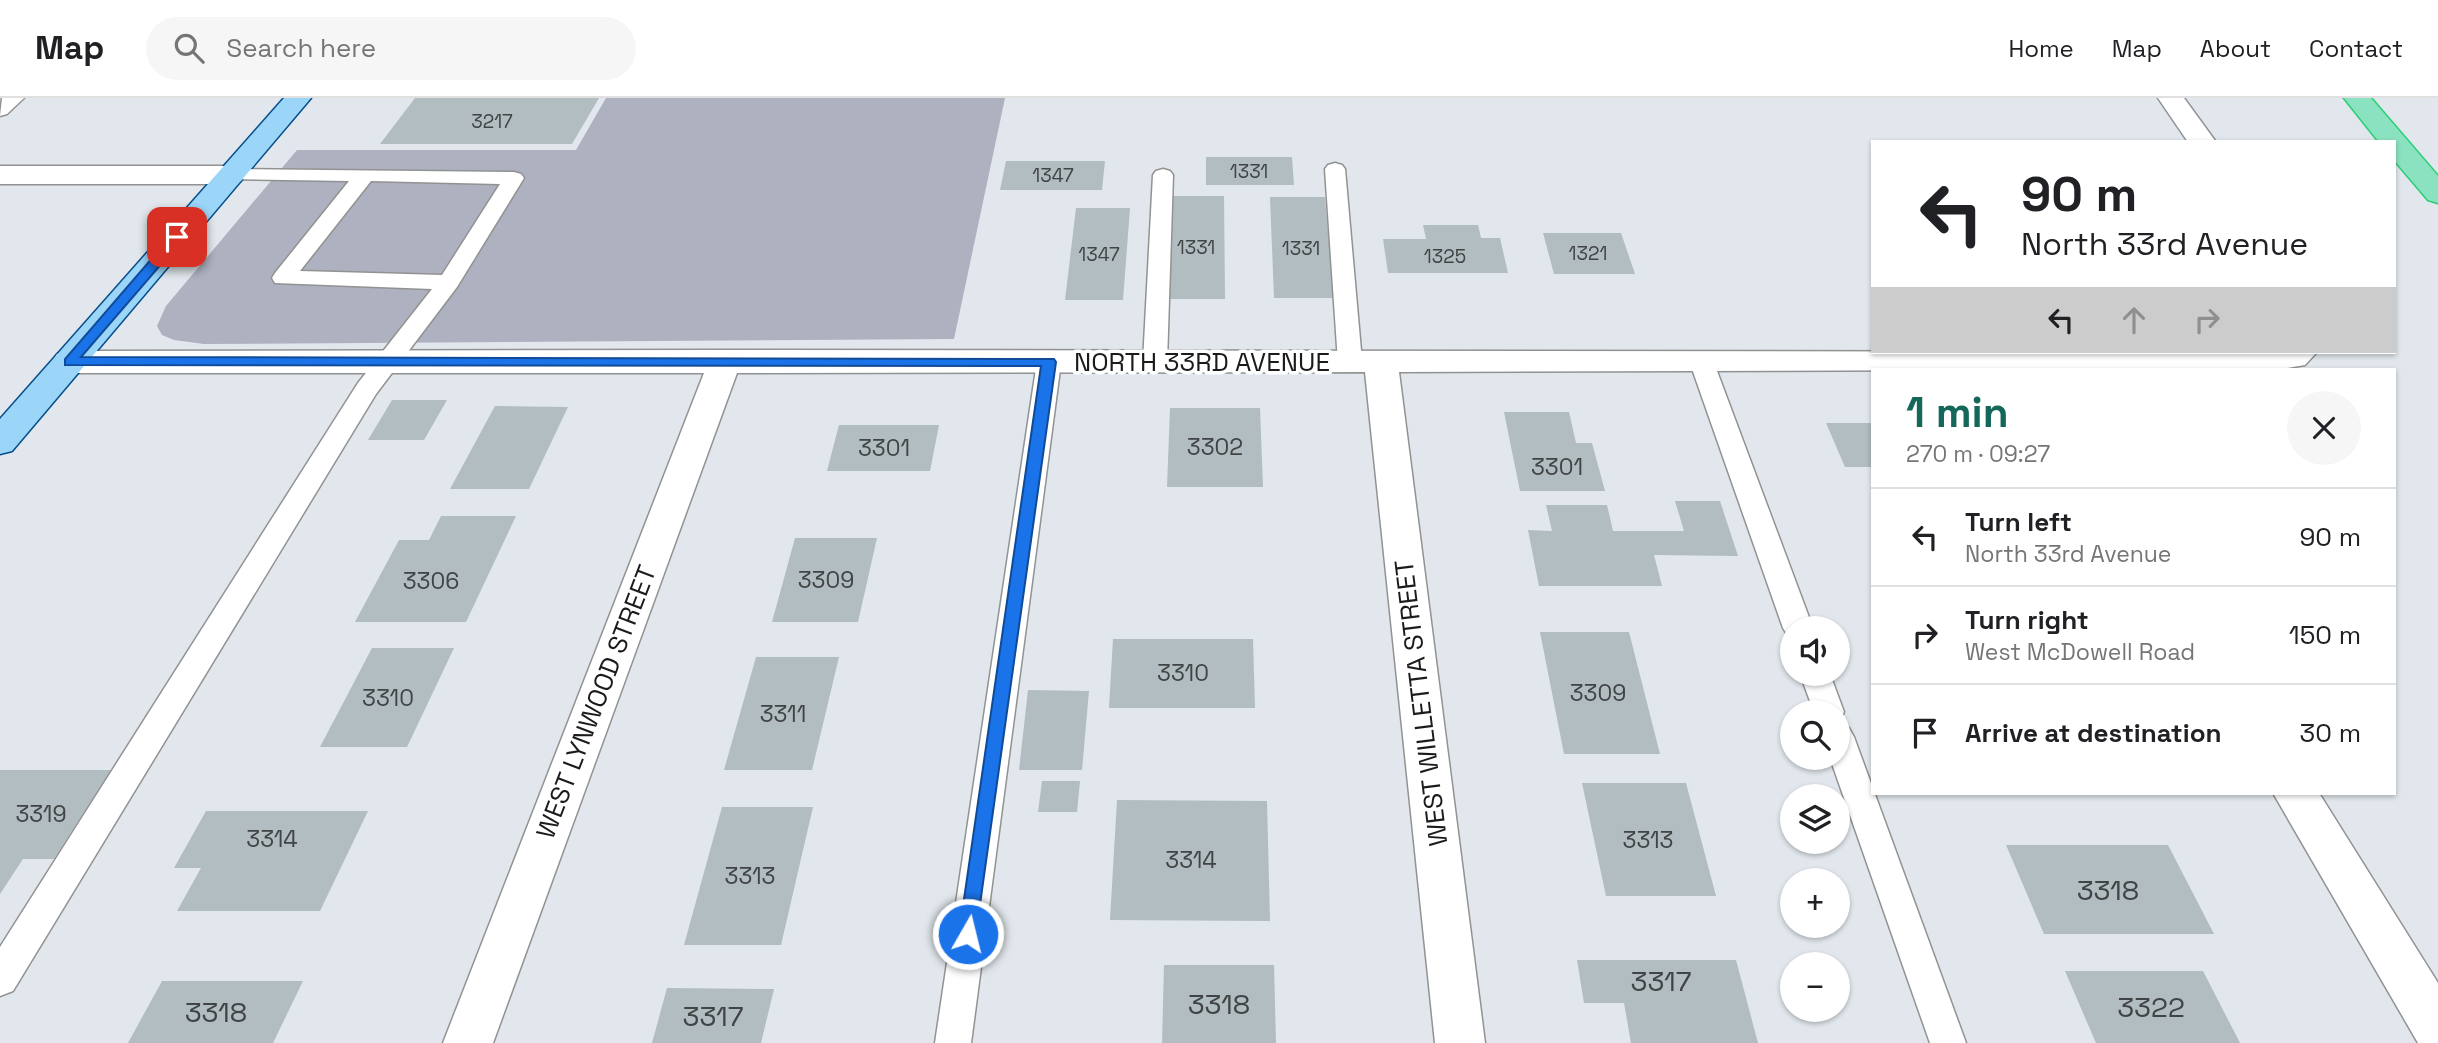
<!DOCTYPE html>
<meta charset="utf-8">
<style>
body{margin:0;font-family:"Space Grotesk",sans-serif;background:#f6f6f6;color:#202124;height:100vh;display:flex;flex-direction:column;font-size:26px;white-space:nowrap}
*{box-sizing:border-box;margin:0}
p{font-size:23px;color:#757577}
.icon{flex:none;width:38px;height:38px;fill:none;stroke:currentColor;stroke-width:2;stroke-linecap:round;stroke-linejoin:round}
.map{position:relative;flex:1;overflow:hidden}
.panel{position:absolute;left:1871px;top:270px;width:525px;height:427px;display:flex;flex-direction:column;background:#fff;border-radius:0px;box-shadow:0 2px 5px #0004}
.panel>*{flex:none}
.hud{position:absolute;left:1871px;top:42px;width:525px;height:214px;border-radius:0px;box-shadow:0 2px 5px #0004;background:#fff;color:#202124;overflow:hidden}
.controls{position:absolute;left:1780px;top:518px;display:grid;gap:14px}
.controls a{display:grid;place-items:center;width:70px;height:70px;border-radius:50%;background:#fff;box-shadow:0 2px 5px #0004;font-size:35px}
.pin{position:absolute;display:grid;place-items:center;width:60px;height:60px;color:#fff;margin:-30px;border-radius:14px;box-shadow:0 4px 10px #0006}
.me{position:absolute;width:77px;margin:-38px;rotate:8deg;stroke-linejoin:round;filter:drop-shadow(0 0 5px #0008)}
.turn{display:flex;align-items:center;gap:24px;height:147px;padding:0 35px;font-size:32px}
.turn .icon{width:91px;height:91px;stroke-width:2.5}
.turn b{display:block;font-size:49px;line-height:60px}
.lanes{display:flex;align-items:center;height:66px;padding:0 35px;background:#0003;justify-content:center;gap:35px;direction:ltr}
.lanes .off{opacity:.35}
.round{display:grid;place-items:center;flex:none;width:74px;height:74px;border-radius:37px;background:#f6f6f6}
.overview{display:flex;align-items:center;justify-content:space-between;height:119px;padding:0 35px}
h1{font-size:42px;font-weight:700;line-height:52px;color:#156859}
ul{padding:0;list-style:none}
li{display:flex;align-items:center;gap:21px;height:98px;padding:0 35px;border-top:2px solid #e0e0e0}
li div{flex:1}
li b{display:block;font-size:26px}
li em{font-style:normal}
header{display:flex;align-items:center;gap:42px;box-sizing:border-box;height:98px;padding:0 35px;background:#fff;border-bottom:2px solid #e0e0e0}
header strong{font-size:33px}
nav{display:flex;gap:38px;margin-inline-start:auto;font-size:24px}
.search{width:490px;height:63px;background:#f6f6f6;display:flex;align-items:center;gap:18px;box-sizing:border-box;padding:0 24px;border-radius:38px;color:#757577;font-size:26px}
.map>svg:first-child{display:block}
.construction{fill:#adb1c0}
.building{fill:#b1bdc1}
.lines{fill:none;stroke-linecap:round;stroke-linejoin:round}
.lane-casing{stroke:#929292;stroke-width:3}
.street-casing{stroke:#929292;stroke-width:3}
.primary-casing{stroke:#064d8c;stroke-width:3}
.highway-casing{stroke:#2bce75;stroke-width:3}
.lane{fill:#fff;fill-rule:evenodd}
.street{fill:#fff;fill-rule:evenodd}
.primary{fill:#9bd5f7;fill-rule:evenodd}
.highway{fill:#8be2c0;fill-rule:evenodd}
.route{fill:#1a73e8;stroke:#114b97;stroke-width:2}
.labels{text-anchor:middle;stroke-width:7;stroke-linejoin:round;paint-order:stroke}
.far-number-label{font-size:19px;fill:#404444}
.number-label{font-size:23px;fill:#404444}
.street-label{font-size:26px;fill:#1b1b1b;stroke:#fff}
.near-number-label{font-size:28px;fill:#404444}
</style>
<header>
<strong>Map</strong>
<div class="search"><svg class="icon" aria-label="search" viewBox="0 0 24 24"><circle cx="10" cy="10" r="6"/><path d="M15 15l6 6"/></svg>Search here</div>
<nav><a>Home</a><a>Map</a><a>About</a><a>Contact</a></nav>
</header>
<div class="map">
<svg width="2438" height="945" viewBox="0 0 2438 945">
<rect width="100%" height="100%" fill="#e1e7ec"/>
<path class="construction" d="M606 0H1005L954 241 204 246 174 242 162 237 157 228 166 208 297 52H576Z"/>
<path class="building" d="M415 0H599L572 46H380Z
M1206 59H1292L1294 87H1206Z
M1006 63H1105L1102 92H1000Z
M1169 98H1224L1225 201H1165Z
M1270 99H1325L1334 200H1274Z
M1076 110H1130L1123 202H1065Z
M1423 127H1478L1481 140H1500L1508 175H1388L1383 141H1426Z
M1543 135H1621L1635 176H1554Z
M392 302H447L424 342H368Z
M495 308 568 309 529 391H450Z
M1170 310H1260L1263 389H1167Z
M1504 314H1569L1576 345H1592L1605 393H1520Z
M1826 325H1872V369H1845Z
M839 327H939L930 373H827Z
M1675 403H1720L1738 458 1654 457 1662 488H1539L1528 432 1552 433 1546 407H1607L1613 433H1684Z
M441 418H516L466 524H355L399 442H429Z
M795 440H877L858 524H772Z
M1540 534H1629L1660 656H1564Z
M1113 541H1253L1255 610H1109Z
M372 550H454L407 649H320Z
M756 559H839L812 672H724Z
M1028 592 1089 593 1082 672H1019Z
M0 672H111L54 761H23L0 796Z
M1042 683H1080L1077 714H1038Z
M1582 685H1686L1716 798H1606Z
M1117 702 1267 703 1270 823 1110 822Z
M722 709H813L781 847H684Z
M206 713H368L320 813H177L201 770H174Z
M2006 747H2168L2214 836H2044Z
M1577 862H1736L1758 945H1631L1624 905H1584Z
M1164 867H1274L1276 945H1162Z
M2065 873H2203L2240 945H2096Z
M162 883H303L273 945H128Z
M667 890 774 891 761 945H652Z"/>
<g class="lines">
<defs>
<path id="lane" d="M2 0H24L7 16 0 18Z
M1335 65 1342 67 1345 71 1362 264 1359 270 1350 272 1341 270 1338 264 1325 71 1328 67Z
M231 71 514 74 521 76 524 80 457 189 376 296 13 893 0 898V849L358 285 432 191 275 185 272 180 275 175 349 83 224 81 221 77 224 73ZM371 83 500 86 442 177 300 173Z
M1163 71 1170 73 1173 77 1167 264 1164 270 1155 272 1146 270 1143 264 1153 77 1156 73Z
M1049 256 1058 258 1061 264 971 945H935L1037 264 1040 258Z
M1702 257 1711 259 1714 265 1813 530H1792V539L1788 538 1783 530 1690 265 1693 259Z
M1800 576H1830L1844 614 1840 623 1838 624V614H1814Z
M1838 626 1849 630 1854 639 1966 945H1930L1830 660H1838Z"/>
<path id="street" d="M2158 0H2184L2216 44H2188Z
M0 68H231L241 71 245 77 241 83 231 86H0Z
M725 252 2317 254 2305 267 2281 271 1399 274 1485 945H1435L1365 274 737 275 493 945H443L704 275H69L57 272 52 264 57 256 69 253Z
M2273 695H2319L2438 885V945H2418Z"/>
<path id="primary" d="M284 0H311L12 353 0 356V321Z"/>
<path id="highway" d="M2344 0H2371L2438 78V105L2428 102 2394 62V44H2379Z"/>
</defs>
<use href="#lane" class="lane-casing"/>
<use href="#street" class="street-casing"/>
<use href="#primary" class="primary-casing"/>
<use href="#highway" class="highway-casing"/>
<use href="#lane" class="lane"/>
<use href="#street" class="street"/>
<use href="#primary" class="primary"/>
<use href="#highway" class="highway"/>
</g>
<path class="route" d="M177 135 183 139 182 142 81 259 1054 261 1056 264 975 842 968 845 961 842 959 836 1041 268 65 267V261L173 136Z"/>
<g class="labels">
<g class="far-number-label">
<text x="492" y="30">3217</text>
<text x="1249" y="80">1331</text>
<text x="1053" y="84">1347</text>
<text x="1196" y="156">1331</text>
<text x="1301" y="157">1331</text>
<text x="1588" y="162">1321</text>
<text x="1099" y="163">1347</text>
<text x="1445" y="165">1325</text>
</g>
<g class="number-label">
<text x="1215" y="357">3302</text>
<text x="884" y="358">3301</text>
<text x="1557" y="377">3301</text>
<text x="826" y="490">3309</text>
<text x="431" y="491">3306</text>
<text x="1183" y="583">3310</text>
<text x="1598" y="603">3309</text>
<text x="388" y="608">3310</text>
<text x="783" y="624">3311</text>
<text x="41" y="724">3319</text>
<text x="272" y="749">3314</text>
<text x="1648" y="750">3313</text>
<text x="1191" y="770">3314</text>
<text x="750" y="786">3313</text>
</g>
<g class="street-label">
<text x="1202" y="273">NORTH 33RD AVENUE</text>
<text transform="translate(596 604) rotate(-69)" y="9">WEST LYNWOOD STREET</text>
<text transform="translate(1421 605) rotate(-97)" y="9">WEST WILLETTA STREET</text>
</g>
<g class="near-number-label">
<text x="2108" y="802">3318</text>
<text x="1661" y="893">3317</text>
<text x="1219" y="916">3318</text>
<text x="2151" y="919">3322</text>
<text x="216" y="924">3318</text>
<text x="713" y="928">3317</text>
</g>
</g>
</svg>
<div class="controls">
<a><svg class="icon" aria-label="sound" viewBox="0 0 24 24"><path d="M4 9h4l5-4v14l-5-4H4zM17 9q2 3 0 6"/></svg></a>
<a><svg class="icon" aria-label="search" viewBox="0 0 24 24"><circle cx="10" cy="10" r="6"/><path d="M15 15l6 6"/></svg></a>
<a><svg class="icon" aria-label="layers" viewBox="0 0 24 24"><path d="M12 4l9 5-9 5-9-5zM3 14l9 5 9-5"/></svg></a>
<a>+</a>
<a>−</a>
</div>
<div class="pin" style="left:177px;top:139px;background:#d93025"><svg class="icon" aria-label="arrive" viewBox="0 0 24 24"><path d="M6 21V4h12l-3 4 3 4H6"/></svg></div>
<svg class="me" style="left:968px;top:836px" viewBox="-20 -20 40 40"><circle r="17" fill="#1a73e8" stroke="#fff" stroke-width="3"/><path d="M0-11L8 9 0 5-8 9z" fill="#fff"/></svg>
<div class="hud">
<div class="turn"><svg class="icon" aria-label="left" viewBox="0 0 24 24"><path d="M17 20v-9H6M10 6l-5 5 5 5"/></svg><div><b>90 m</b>North 33rd Avenue</div></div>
<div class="lanes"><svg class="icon" aria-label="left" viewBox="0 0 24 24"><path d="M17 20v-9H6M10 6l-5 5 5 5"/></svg><svg class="icon off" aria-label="ahead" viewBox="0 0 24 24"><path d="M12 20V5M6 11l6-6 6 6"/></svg><svg class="icon off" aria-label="right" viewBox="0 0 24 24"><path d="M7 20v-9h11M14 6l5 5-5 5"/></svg></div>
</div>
<section class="panel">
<div class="overview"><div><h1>1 min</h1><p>270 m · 09:27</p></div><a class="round"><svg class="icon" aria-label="close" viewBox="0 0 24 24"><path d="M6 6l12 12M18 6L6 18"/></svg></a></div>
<ul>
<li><svg class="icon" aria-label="left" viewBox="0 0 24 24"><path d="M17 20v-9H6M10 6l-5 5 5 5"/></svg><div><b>Turn left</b><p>North 33rd Avenue</p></div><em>90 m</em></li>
<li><svg class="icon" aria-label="right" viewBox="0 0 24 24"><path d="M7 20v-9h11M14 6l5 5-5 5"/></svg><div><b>Turn right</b><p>West McDowell Road</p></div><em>150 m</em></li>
<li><svg class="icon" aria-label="arrive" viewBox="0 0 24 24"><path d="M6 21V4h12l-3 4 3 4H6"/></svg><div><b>Arrive at destination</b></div><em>30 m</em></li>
</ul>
</section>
</div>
